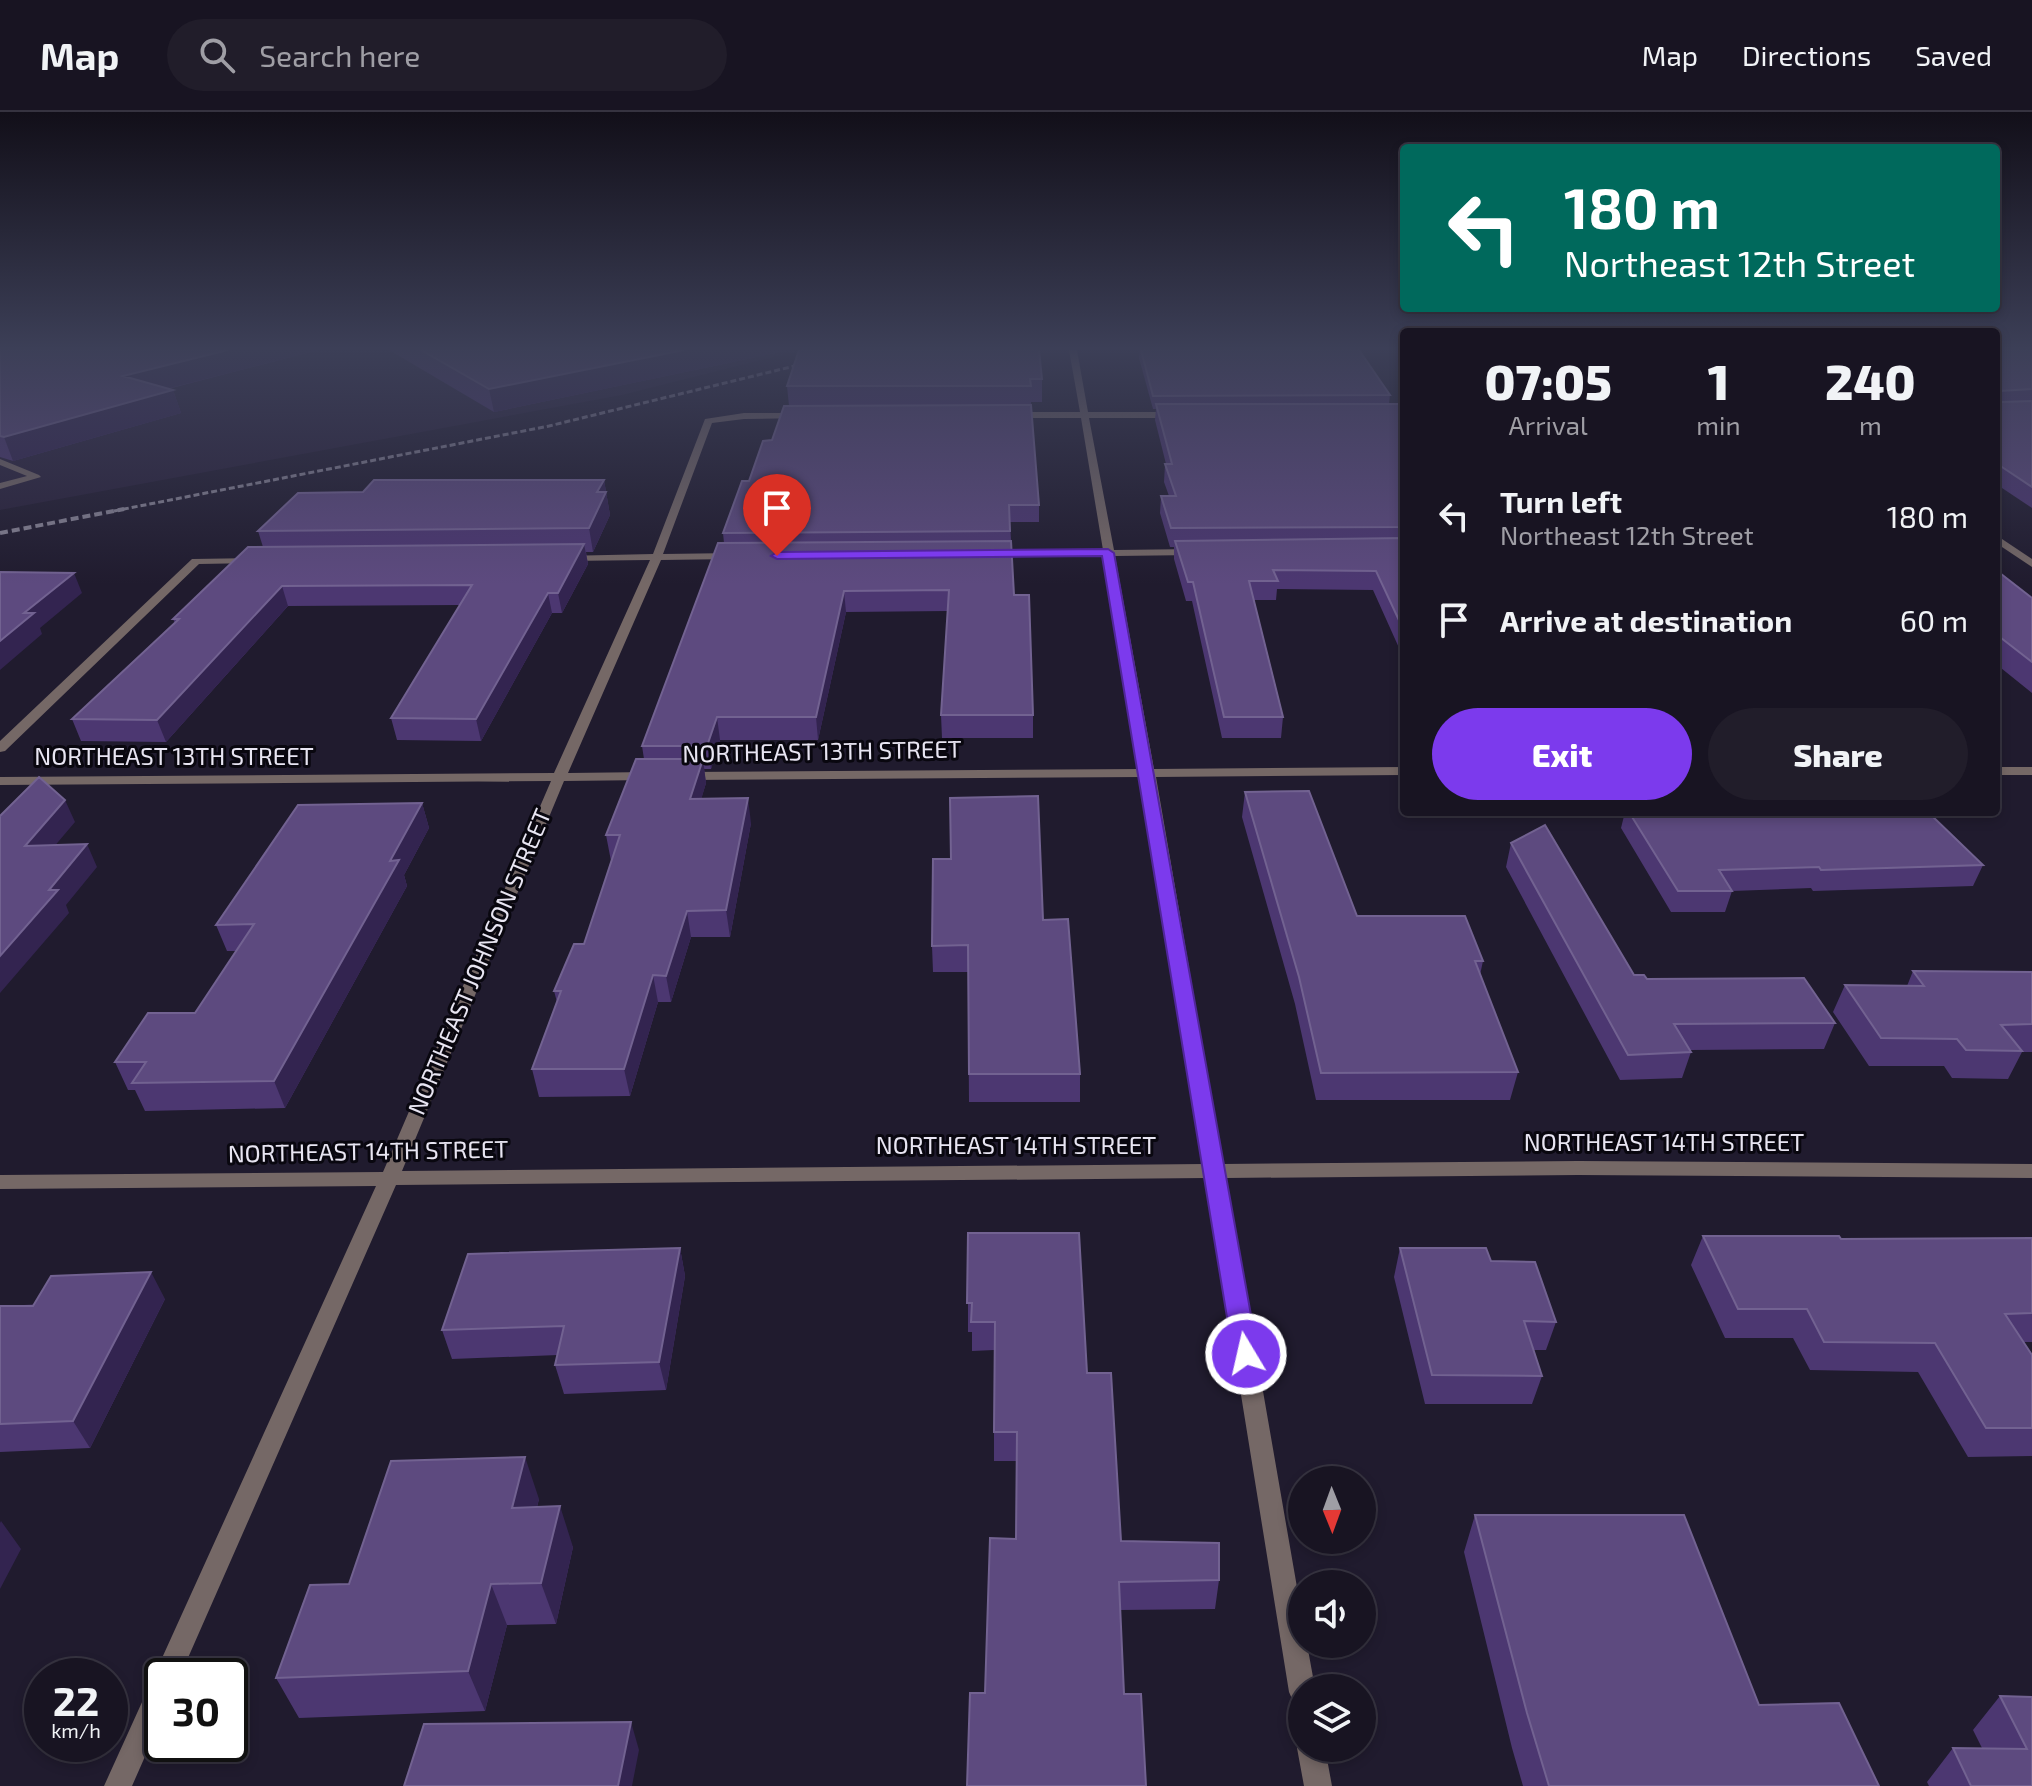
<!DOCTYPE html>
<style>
body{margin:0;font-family:"Exo 2",sans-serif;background:#211d2a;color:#f1f3f6;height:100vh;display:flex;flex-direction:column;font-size:30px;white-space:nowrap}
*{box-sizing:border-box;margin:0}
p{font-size:26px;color:#9f9ea5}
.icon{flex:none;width:44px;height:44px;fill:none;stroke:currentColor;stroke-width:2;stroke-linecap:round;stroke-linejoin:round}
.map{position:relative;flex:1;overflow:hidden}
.drawer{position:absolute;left:1400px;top:216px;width:600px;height:488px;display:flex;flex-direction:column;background:#181422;border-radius:8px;box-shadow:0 4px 12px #0003,0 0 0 2px #363340}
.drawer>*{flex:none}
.banner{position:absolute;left:1400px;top:32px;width:600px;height:168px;border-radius:8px;box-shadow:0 4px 12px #0003,0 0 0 2px #363340;background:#00695c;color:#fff;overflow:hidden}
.needle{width:52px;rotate:179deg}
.fabs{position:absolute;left:1288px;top:1354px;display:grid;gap:16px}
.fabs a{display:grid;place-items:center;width:88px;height:88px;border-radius:50%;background:#181422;box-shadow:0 4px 12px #0003,0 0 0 2px #363340;font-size:40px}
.speed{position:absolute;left:24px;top:1546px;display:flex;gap:16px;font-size:40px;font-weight:700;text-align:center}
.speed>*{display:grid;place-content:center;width:104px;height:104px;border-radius:50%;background:#181422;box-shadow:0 4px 12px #0003,0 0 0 2px #363340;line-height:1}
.speed small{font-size:20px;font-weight:400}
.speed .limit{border:4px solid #111;border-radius:12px;background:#fff;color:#111}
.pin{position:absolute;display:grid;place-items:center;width:68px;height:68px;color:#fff;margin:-82px -34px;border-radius:50% 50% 50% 0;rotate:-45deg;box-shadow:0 0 8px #0007}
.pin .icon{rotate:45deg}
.me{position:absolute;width:88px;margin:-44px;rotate:351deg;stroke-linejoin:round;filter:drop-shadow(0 0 6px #0008)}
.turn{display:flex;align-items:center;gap:28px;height:168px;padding:0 32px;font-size:36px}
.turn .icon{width:104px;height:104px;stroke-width:2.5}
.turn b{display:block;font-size:56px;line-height:68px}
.eta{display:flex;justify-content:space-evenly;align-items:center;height:136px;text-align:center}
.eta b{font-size:48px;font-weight:800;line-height:56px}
.cta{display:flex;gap:16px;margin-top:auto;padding:16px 32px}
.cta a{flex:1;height:92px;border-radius:48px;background:#7c3aed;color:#fff;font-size:32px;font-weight:800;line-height:92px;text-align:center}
.cta a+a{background:#211d2a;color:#f1f3f6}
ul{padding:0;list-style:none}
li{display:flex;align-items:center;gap:24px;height:104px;padding:0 32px}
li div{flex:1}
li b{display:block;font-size:30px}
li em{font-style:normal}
header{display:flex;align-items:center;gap:48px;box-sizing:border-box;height:112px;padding:0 40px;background:#181422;border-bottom:2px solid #363340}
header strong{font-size:38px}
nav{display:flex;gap:44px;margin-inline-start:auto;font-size:28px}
.search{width:560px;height:72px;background:#211d2a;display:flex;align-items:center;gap:20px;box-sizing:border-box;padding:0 28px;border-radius:44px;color:#9f9ea5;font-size:30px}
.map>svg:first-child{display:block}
.built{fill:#29213a}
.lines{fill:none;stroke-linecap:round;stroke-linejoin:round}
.street{fill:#756866;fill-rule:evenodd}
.rail-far1{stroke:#888494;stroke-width:3;stroke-dasharray:6 3;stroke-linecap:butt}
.rail{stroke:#888494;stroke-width:4;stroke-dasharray:8 4;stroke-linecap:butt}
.wall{fill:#4c3771}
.shaded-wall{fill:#332450}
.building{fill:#5d4a7f;stroke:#726291;stroke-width:2}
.route{fill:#7c3aed;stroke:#51269a;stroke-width:2}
.labels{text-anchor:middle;stroke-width:6;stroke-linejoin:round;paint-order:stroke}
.street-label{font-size:24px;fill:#e8e5f2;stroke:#09070f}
</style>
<header>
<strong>Map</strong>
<div class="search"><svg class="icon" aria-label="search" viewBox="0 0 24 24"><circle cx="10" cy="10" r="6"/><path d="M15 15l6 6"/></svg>Search here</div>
<nav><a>Map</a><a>Directions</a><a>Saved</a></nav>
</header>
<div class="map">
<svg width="2032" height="1674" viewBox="0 0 2032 1674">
<rect width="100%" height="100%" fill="#201b2e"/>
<path class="built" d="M0 238H801L622 283 0 398Z"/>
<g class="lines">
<path class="street" d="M1069 238H1077L1088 300H1174L1178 303 1174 306H1089L1114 438 1195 437 1200 440 1195 443 1115 444 1154 657 1404 655V663L1156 665 1223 1052 1578 1049 2032 1052V1066L1578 1063 1226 1066 1302 1504V1532H1307L1315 1576H1302V1593L1293 1589 1289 1580 1206 1066 396 1073 180 1564H162V1606L132 1674H104L376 1074 0 1077V1063L383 1060 551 669 0 673V665L554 661 650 448 566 449 562 448V444L653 442 705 307 744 301H805L806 303 802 306 744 307 712 311 663 442 735 441 740 444 735 447 661 448 568 661 650 660 657 664 650 668 564 669 402 1059 1204 1052 1142 665 686 668 679 664 686 660 1141 657 1104 444 990 445 985 442 990 439 1103 438 1081 306H1014L1010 303 1014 300H1080Z
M1399 238H1404V241Z
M0 347 39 363 41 365 0 377V371L27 364 0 353Z
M1996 423 2032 447V455L1996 431Z
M259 446 260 448 255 451 199 452 5 639 0 640V629L192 447Z
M1996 655H2032V663H1996Z
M1301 1626 1302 1636H1325L1332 1674H1304L1297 1636Z"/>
<path class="rail-far1" d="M114 399 549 314 860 238"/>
<path class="rail" d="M0 421 124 397"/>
</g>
<path class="wall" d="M0 238H318L168 277 173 278 181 301 13 349 0 345Z
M389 238H790L494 300Z
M1140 238H1359L1390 283 1389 292 1404 299V547L1373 478 1277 477 1276 488H1254L1283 605 1281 626H1222L1192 489H1186L1174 447V435H1170L1160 401 1161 384H1169L1164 370 1165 352H1166L1155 308 1156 297H1153L1139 246Z
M1996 238H2032V396L1996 372Z
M1042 267V290H1031L1039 393V410H1010L1014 483 1033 603V626H942L941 603 948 499 846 500 818 628H720L711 657H704L706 671 701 687 751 711 730 825H691L671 890H658L630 984 539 985 532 957 557 890 554 879 584 832 611 749 606 723 644 647 642 634 724 431 723 421 749 369 772 328 789 294 787 274Z
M604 368 610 403 593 440H586L588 452 562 501H552L481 629 397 628 391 606 460 493 288 494 166 630 81 629 72 607 175 511 173 507 263 435 258 419 363 380Z
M1996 458 2032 486V581L1996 552Z
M1245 680 1357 804 1483 849 1480 863 1518 960 1510 988H1316L1295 892 1242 705Z
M422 691 429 716 404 763 407 774 285 996 145 999 135 978H128L115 950 195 901 236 839H227L216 813Z
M1625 700H1682L1684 704 1983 753 1973 774 1813 779 1811 776 1732 779 1725 800H1671L1621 716Z
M1511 731 1634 863 1835 911 1824 937 1690 938 1691 940 1682 966 1620 968 1506 755Z
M1043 808 1080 962V990H969L968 860H933L932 834Z
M1913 859 2032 860V940H2022L2008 967 1952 966 1944 954H1869L1833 900 1845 873 1907 874Z
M968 1121 1087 1261 1121 1429 1219 1468 1215 1497 1120 1498 985 1581 1016 1427 1017 1349H994V1238L972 1239V1220H968Z
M1703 1124 1841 1127 2032 1126V1230H2023L2032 1243V1344L1968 1345 1918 1260 1810 1258 1793 1226H1725L1691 1153Z
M680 1136 685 1164 666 1278 564 1282 555 1253 558 1243 452 1247 442 1218Z
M1400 1136 1491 1149 1556 1210 1546 1238H1534L1542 1264 1532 1292H1425L1394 1165Z
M165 1187 90 1336 0 1340V1194Z
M539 1387 537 1395 573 1435 556 1512 507 1513 485 1599 299 1606 276 1566 349 1472Z
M1475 1403 1879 1674H1523L1512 1636 1464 1440Z
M2000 1584 2032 1585V1674H1929L1927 1670 1953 1636H1982L1973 1618Z"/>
<path class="shaded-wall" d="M228 238H318L131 286 123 264Z
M684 238H790L494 300 489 277Z
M173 278 181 301 13 349 4 325Z
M604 368 610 403 593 440 589 416 597 380Z
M584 432 588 452 562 501 558 481Z
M74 461 82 481 40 516 42 522 0 558V529L24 501Z
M282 474 288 494 166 630 157 608Z
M844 479 846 500 818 628 816 605Z
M548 481 552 501 481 629 476 607Z
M717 605 720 628 711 657 707 634Z
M703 647 706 671 694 712 690 687Z
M748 686 751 711 730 825 726 798Z
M65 688 75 710 36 756 25 734Z
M422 691 429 716 404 763 407 774 285 996 274 969 390 749Z
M87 732 97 755 66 793 69 801 0 881V844L49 778Z
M687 799 691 825 671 890 666 864Z
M653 863 658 890 630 984 624 957Z
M680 1136 685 1164 666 1278 659 1250Z
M151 1160 165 1187 90 1336 73 1309Z
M525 1345 539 1387 526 1437 512 1396Z
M560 1394 573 1435 556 1512 541 1471Z
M1 1409 21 1437 0 1477V1411Z
M491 1472 507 1513 485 1599 468 1559Z
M631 1610 639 1638 632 1674H618Z"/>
<path class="building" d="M0 238H228L123 264 173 278 4 325 0 324Z
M421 238H684L489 277Z
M799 238H1039L1042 267H1030L1031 274H787Z
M1141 238H1359L1390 283 1153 284Z
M1996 238H2032V277L2000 279 1999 287 2002 290 2032 289V375L1996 351Z
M1156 292H1399L1404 299V415L1171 416 1161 384H1176L1165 352H1172Z
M1031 293 1039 393H1009L1010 419 723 421 742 369H749L763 329 772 328 784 294Z
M374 368H604L597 380H606L589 416 258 419 298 381 363 380Z
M1404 426V519L1376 459 1273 458 1278 469H1249L1283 605H1224L1193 470H1188L1175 429Z
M1011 429 1014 483H1029L1033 603H941L949 478 844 479 816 605H717L707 634H642L718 431Z
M584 432 558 481H548L476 607 391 606 472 473 282 474 157 608 72 607 179 507H173L248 435Z
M1996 458 2032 486V550L1996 522Z
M0 460 74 461 24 501H34L0 529Z
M636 647H703L690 687 748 686 726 798 687 799 666 864 653 863 624 957H532L561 879H554L574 832H584L620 723H606Z
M39 665 65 688 25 734 87 732 49 778H58L0 844V704Z
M1309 679 1357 804H1465L1483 849H1475L1518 960 1321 961 1299 865 1245 680Z
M1038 684 1043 808 1068 807 1080 962H969L968 833 932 834 933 747H951L950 686Z
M422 691 390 749 399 748 274 969 132 971 146 950H115L148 901H195L254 812 216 813 298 693Z
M1629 700H1682L1684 704 1929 701 1983 753 1821 758 1819 755 1719 758 1732 779H1678Z
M1545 713 1634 863H1644L1647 867 1804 866 1835 911 1674 912 1691 940 1628 943 1511 731Z
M1913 859 2032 860V912L2001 913 2022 939 1966 938 1957 927 1881 926 1845 873 1924 874Z
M968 1121H1079L1087 1261H1111L1121 1429 1219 1431V1468L1119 1470 1124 1582H1141L1146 1674H967L970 1581H985L990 1426 1016 1427 1017 1320H994L995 1210H971L972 1191H967Z
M1703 1124H1839L1841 1127 2032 1126V1201L2005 1202 2032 1243V1316H1986L1935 1231 1824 1230 1807 1197H1738Z
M680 1136 659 1250 555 1253 564 1214 442 1218 468 1142Z
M1400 1136H1486L1491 1149 1535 1150 1556 1210 1524 1209 1542 1264 1432 1263Z
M151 1160 73 1309 0 1312V1194H33L51 1164Z
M525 1345 512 1396 560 1394 541 1471 491 1472 468 1559 276 1566 310 1473 349 1472 391 1349Z
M1475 1403H1684L1759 1593 1839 1591 1879 1674H1549L1527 1601Z
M2000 1584 2032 1585V1674H1971L1953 1636 2027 1637Z
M631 1610 618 1674H404L424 1612Z"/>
<linearGradient id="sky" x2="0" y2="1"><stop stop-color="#120f19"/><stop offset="0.5" stop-color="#3c3f57"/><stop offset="1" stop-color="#3c3f57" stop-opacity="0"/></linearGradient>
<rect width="2032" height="472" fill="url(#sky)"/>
<path class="route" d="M1108 437 1114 441 1258 1242 1255 1250 1246 1252 1237 1250 1233 1242 1102 444 777 447 771 444 777 440Z"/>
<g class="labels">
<g class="street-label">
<text transform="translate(822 640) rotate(-1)" y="8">NORTHEAST 13TH STREET</text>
<text x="174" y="653">NORTHEAST 13TH STREET</text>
<text transform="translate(480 850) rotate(-67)" y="8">NORTHEAST JOHNSON STREET</text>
<text x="1664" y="1039">NORTHEAST 14TH STREET</text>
<text x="1016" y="1042">NORTHEAST 14TH STREET</text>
<text transform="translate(368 1040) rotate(-1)" y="8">NORTHEAST 14TH STREET</text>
</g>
</g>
</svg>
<div class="fabs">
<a><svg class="needle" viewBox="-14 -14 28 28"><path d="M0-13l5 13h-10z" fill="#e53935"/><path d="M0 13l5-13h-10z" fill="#9f9ea5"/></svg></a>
<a><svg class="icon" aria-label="sound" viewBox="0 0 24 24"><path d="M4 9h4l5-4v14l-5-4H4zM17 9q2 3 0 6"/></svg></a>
<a><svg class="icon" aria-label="layers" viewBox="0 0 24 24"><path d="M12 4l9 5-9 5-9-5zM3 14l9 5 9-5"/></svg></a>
</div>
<div class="speed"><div>22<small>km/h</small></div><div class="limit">30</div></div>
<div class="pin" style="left:777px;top:444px;background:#d93025"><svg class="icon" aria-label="arrive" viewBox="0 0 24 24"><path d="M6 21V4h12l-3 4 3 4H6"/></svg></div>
<svg class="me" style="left:1246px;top:1242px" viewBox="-20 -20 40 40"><circle r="17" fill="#7c3aed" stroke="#fff" stroke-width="3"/><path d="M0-11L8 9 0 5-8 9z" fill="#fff"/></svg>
<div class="banner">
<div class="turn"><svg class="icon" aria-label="left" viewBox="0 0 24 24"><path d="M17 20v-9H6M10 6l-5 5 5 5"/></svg><div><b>180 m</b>Northeast 12th Street</div></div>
</div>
<section class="drawer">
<div class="eta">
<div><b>07:05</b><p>Arrival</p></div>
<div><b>1</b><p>min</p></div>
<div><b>240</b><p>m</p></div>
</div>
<ul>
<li><svg class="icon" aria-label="left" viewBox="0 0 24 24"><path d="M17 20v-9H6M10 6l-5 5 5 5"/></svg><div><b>Turn left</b><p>Northeast 12th Street</p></div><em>180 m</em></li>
<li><svg class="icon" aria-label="arrive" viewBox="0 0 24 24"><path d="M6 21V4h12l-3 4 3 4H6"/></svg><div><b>Arrive at destination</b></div><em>60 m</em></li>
</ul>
<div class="cta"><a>Exit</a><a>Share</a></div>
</section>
</div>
